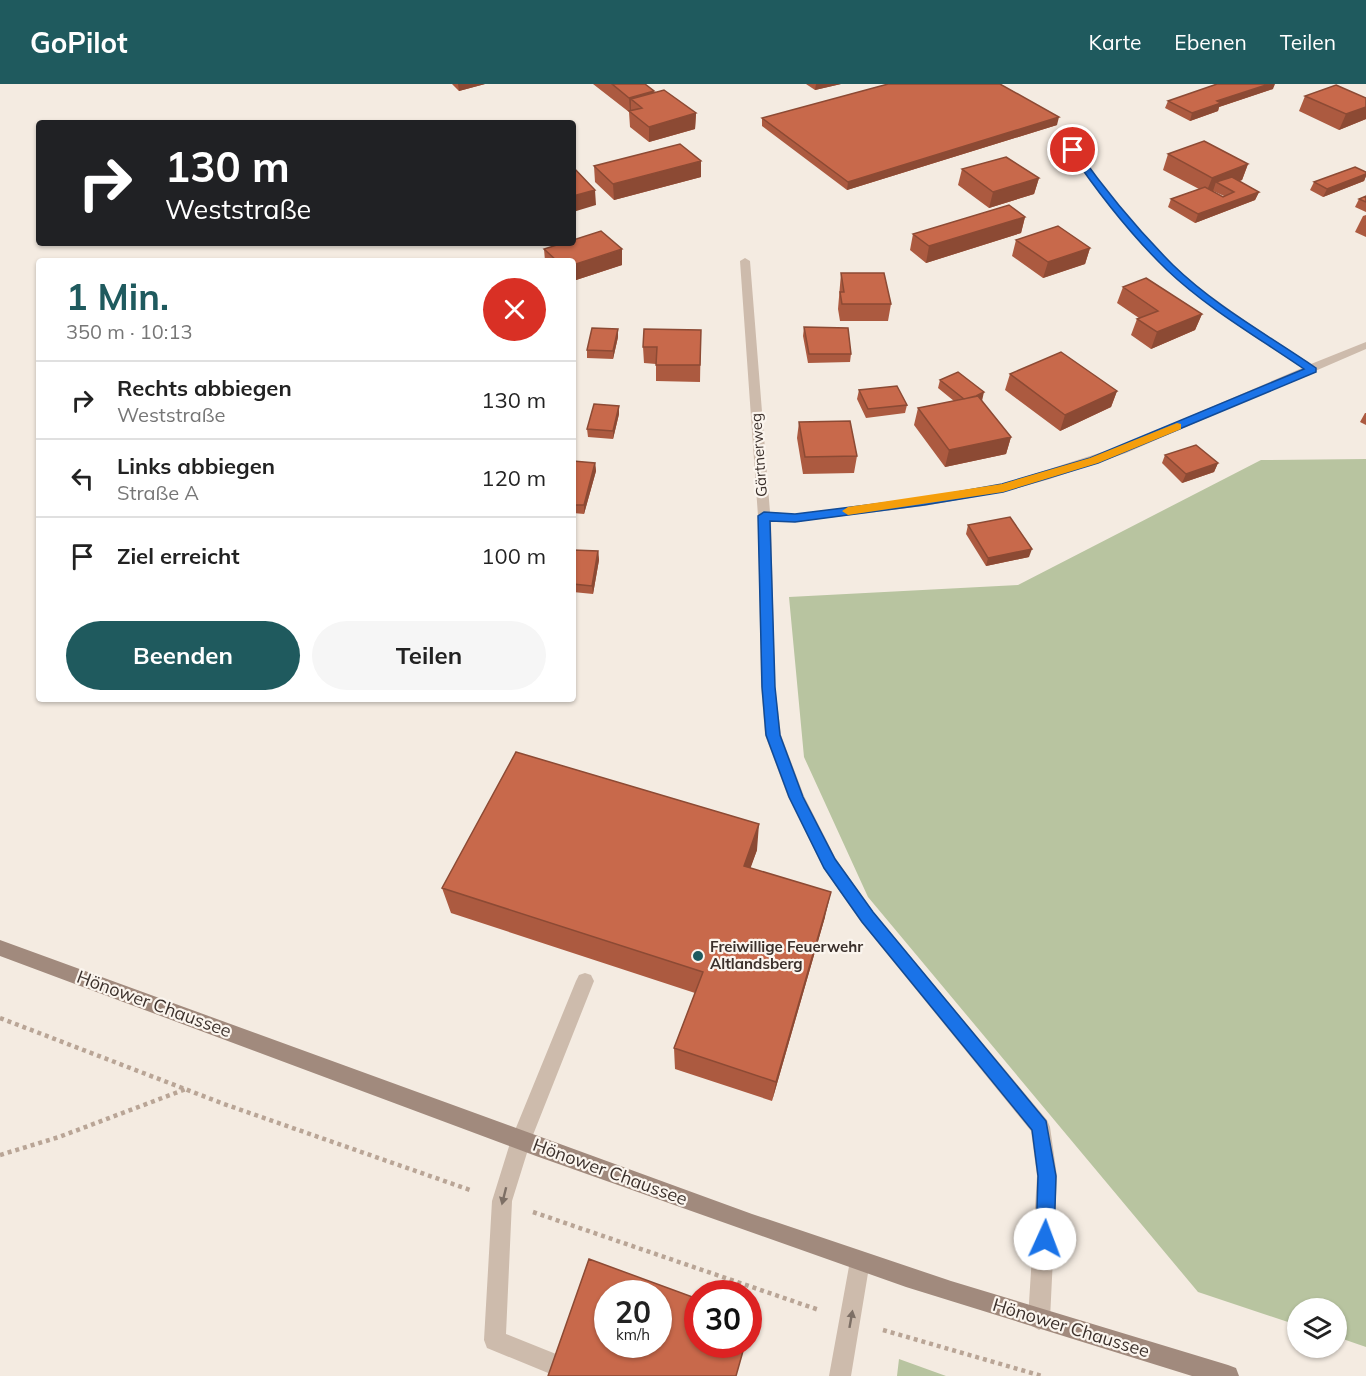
<!DOCTYPE html>
<html lang="de">
<meta charset="utf-8">
<style>
body{margin:0;font-family:Mulish,sans-serif;background:#f6f6f6;color:#222;height:100vh;display:flex;flex-direction:column;font-size:22px;white-space:nowrap}
*{box-sizing:border-box;margin:0}
p{font-size:20px;color:#767676}
.icon{flex:none;width:33px;height:33px;fill:none;stroke:currentColor;stroke-width:2;stroke-linecap:round;stroke-linejoin:round}
.map{position:relative;flex:1;overflow:hidden}
.drawer{position:absolute;left:36px;top:174px;width:540px;height:444px;display:flex;flex-direction:column;background:#fff;border-radius:6px;box-shadow:0 2px 4px #0004}
.drawer>*{flex:none}
.guide{position:absolute;left:36px;top:36px;width:540px;height:126px;border-radius:6px;box-shadow:0 2px 4px #0004;background:#202124;color:#fff;overflow:hidden}
.tools{position:absolute;left:1287px;top:1214px;display:grid;gap:12px}
.tools a{display:grid;place-items:center;width:60px;height:60px;border-radius:50%;background:#fff;box-shadow:0 2px 4px #0004;font-size:30px}
.speed{position:absolute;left:594px;top:1196px;display:flex;gap:12px;font-size:30px;font-weight:700;text-align:center}
.speed>*{display:grid;place-content:center;width:78px;height:78px;border-radius:50%;background:#fff;box-shadow:0 2px 4px #0004;line-height:1}
.speed small{font-size:15px;font-weight:400}
.speed .limit{border:9px solid #d22;background:#fff;color:#111}
.pin{position:absolute;display:grid;place-items:center;width:51px;height:51px;color:#fff;margin:-26px;border:3px solid #fff;border-radius:50%;box-shadow:0 2px 6px #0007}
.me{position:absolute;width:66px;margin:-33px;rotate:2deg;stroke-linejoin:round;filter:drop-shadow(0 0 4px #0008)}
.turn{display:flex;align-items:center;gap:21px;height:126px;padding:0 30px;font-size:27px}
.turn .icon{width:78px;height:78px;stroke-width:2.5}
.turn b{display:block;font-size:42px;line-height:51px}
.round{display:grid;place-items:center;flex:none;width:63px;height:63px;border-radius:32px;background:#f6f6f6}
.overview{display:flex;align-items:center;justify-content:space-between;height:102px;padding:0 30px}
h1{font-size:36px;font-weight:700;line-height:45px;color:#1f5a5e}
.primary-button{display:flex;gap:12px;margin-top:auto;padding:12px 30px}
.primary-button a{flex:1;height:69px;border-radius:36px;background:#1f5a5e;color:#fff;font-size:24px;font-weight:700;line-height:69px;text-align:center}
.primary-button a+a{background:#f6f6f6;color:#222}
ul{padding:0;list-style:none}
li{display:flex;align-items:center;gap:18px;height:78px;padding:0 30px;border-top:2px solid #e0e0e0}
li div{flex:1}
li b{display:block;font-size:22px}
li em{font-style:normal}
header{display:flex;align-items:center;gap:36px;box-sizing:border-box;height:84px;padding:0 30px;background:#1f5a5e;color:#fff}
header strong{font-size:28px}
nav{display:flex;gap:33px;margin-inline-start:auto;font-size:21px}
.map>svg:first-child{display:block}
.green{fill:#b8c4a0}
.lines{fill:none;stroke-linecap:round;stroke-linejoin:round}
.path{stroke:#b9a596;stroke-width:4.5;stroke-dasharray:4 4;stroke-linecap:butt}
.lane{fill:#cdbbac;fill-rule:evenodd}
.street{fill:#cdbbac;fill-rule:evenodd}
.secondary{fill:#a18a7d;fill-rule:evenodd}
.wall{fill:#ac5a40;fill-rule:evenodd}
.shaded-wall{fill:#8c4a34}
.building{fill:#c8694b;stroke:#8c4a34;stroke-width:1.5;fill-rule:evenodd}
.oneway{fill:#7d6f65}
.route{fill:#1a73e8;stroke:#114b97;stroke-width:1.5}
.slow{fill:#f59e0b}
.poi-dot{fill:#1f5a5e;stroke:#fbf5ee;stroke-width:2}
.labels{text-anchor:middle;stroke-width:4.5;stroke-linejoin:round;paint-order:stroke}
.street-label{font-size:15px;fill:#3b302b;stroke:#fbf5ee}
.poi-label{font-size:15px;font-weight:bold;fill:#3b302b;stroke:#fbf5ee;text-anchor:start}
.near-street-label{font-size:18px;fill:#3b302b;stroke:#fbf5ee}
</style>
<header>
<strong>GoPilot</strong>
<nav><a>Karte</a><a>Ebenen</a><a>Teilen</a></nav>
</header>
<div class="map">
<svg width="1366" height="1292" viewBox="0 0 1366 1292">
<rect width="100%" height="100%" fill="#f4ebe1"/>
<path class="green" d="M1366 375V1263L1337 1253 1336 1224H1298L1297 1241 1198 1208 868 813 804 673 789 513 1018 501 1261 376Z
M899 1275 946 1292H897Z"/>
<g class="lines">
<path class="path" d="M0 934 224 1020 473 1107
M0 1071 59 1053 186 1005
M533 1128 819 1226
M883 1246 1042 1292"/>
<path class="lane" d="M585 889 591 891 594 897 531 1056 512 1117 506 1250 561 1272 564 1280 561 1288 553 1291 487 1264 484 1256 492 1117 511 1056 576 897 579 891Z
M860 1167 867 1170 870 1177 851 1292H829L850 1177 853 1170Z"/>
<path class="street" d="M1070 64H1076C1105 106 1136 146 1173 181 1215 219 1264 249 1311 280L1366 258V265L1126 369 1050 395 1003 408 924 422 795 438 771 437 775 602 781 651 804 712 836 775 873 828 1047 1036 1050 1043 1057 1092 1050 1235 1046 1242 1039 1246 1032 1242 1028 1235 1037 1092 1031 1047 861 838 824 785 788 713 765 651 761 602 758 432 740 177 745 174 750 177 770 428 795 430 924 414 1003 400 1118 363 1302 284C1255 253 1206 223 1165 184 1128 148 1097 108 1069 66Z"/>
<path class="secondary" d="M0 856 752 1130 951 1197 1228 1281 1236 1284 1239 1292H1192L906 1203 536 1072 0 872Z"/>
</g>
<path class="wall" d="M452 0H485L459 7Z
M593 0H645L654 9 696 29 695 45 649 58 630 43 629 28Z
M806 0H841L815 6Z
M1273 5 1219 23 1218 27 1190 37 1165 24 1168 17Z
M1305 12 1366 14V35L1339 46 1299 27Z
M762 34 1057 41 847 106 762 42Z
M1168 70 1248 80 1242 96 1239 97 1259 108 1255 116 1195 139 1168 123 1171 115 1199 105 1163 86ZM1212 107H1213L1224 112 1223 113Z
M701 77V93L614 116 595 98 594 82Z
M962 85 1039 94 1034 110 989 124 958 101Z
M1366 88V92L1364 97 1323 113 1310 106 1314 98Z
M1366 112V128L1355 123 1359 115Z
M1366 131V153L1355 148 1363 132Z
M1025 133 1021 149 926 179 910 166 913 150Z
M1016 156 1090 164 1085 180 1043 194 1012 172Z
M544 165 622 181 573 197V177H545Z
M841 189 891 220 888 237H840L838 225Z
M1123 203 1202 230 1195 246 1151 265 1131 251 1137 235 1139 234 1117 219Z
M804 243 851 270 850 278 808 279 803 252Z
M701 246 700 298 656 297V280L644 279 643 263Z
M618 253 613 275 587 274V266Z
M1010 290 1117 307 1111 323 1060 347 1005 306Z
M940 296 982 317 1011 353 1006 370 945 383 914 341 918 324 954 317 938 304Z
M859 306 907 321 905 329 866 334 857 315Z
M619 322V330L613 355 588 353 587 345Z
M1365 329H1366V341L1360 338Z
M799 338 857 372 854 389 803 390 797 354Z
M1165 371 1218 379 1214 388 1182 399 1162 379Z
M573 377 595 379 596 387 584 430 573 429Z
M968 441 1029 473 986 482 966 450Z
M573 466 598 467 599 476 593 510 573 508Z
M757 766 750 784 825 833 772 1017 675 985 674 964 695 909 451 829 442 804Z"/>
<path class="shaded-wall" d="M458 0H485L459 7Z
M816 0H841L815 6Z
M1269 0H1275L1273 5 1219 23 1218 27 1190 37 1192 29 1217 17Z
M654 7 655 22 631 15V28L630 29 629 14Z
M1366 23V35L1339 46 1346 30Z
M696 29 695 45 649 58V43Z
M1059 33 1057 41 847 106 848 98Z
M701 77V93L614 116 613 100Z
M1248 80 1242 96 1224 103 1216 98 1213 107 1206 109 1212 94Z
M1366 90V92L1364 97 1323 113 1327 105Z
M1039 94 1034 110 989 124 993 108Z
M595 106 596 121 573 128V112Z
M1259 108 1255 116 1195 139 1198 130Z
M1025 133 1021 149 926 179 929 162Z
M1090 164 1085 180 1043 194 1048 178Z
M622 165V181L573 197V181Z
M1202 230 1195 246 1151 265 1157 248Z
M618 245V253L613 275V267Z
M1117 307 1111 323 1060 347 1065 331Z
M984 308 982 317 966 316Z
M619 322V330L613 355V347Z
M1011 353 1006 370 945 383 949 366Z
M595 379 596 387 584 430V421Z
M1218 379 1214 388 1182 399 1186 390Z
M1032 465 1029 473 986 482 988 474Z
M598 467 599 476 593 510 592 502Z
M759 740 757 766 742 808 744 782Z
M831 808 825 833 772 1017 776 998Z"/>
<path class="building" d="M612 0H645L654 7 629 14Z
M888 0H1000L1059 33 848 98 762 34Z
M1217 0H1269L1217 17 1221 19 1192 29 1168 17Z
M1336 1 1366 14V23L1346 30 1305 12Z
M664 6 696 29 649 43 629 27 642 24 631 15Z
M1204 57 1248 80 1212 94 1168 70Z
M680 60 701 77 613 100 594 82Z
M1006 73 1039 94 993 108 962 85Z
M573 83 595 106 573 112Z
M1355 83 1366 88V90L1327 105 1314 98Z
M1232 93 1259 108 1198 130 1171 115 1205 103 1223 113 1234 108 1216 98Z
M1366 112V118L1359 115Z
M1009 121 1025 133 929 162 913 150Z
M1058 142 1090 164 1048 178 1016 156Z
M601 147 622 165 573 181V177H557L544 165 563 159H573V156Z
M841 189H884L891 220H842L840 208H844Z
M1146 194 1202 230 1157 248 1137 235 1158 227 1123 203Z
M804 243 848 244 851 270H809Z
M592 244 618 245 613 267 587 266Z
M644 245 701 246 700 281H656L657 263H643Z
M1061 268 1117 307 1065 331 1010 290Z
M958 288 984 308 976 312 964 315 940 296Z
M897 302 907 321 868 325 859 306Z
M978 312 1011 353 949 366 918 324Z
M594 320 619 322 613 347 587 345Z
M850 337 857 372 805 373 799 338Z
M1196 361 1218 379 1186 390 1165 371Z
M573 377 595 379 584 421H573Z
M1010 433 1032 465 988 474 968 441Z
M573 466 598 467 592 502 573 500Z
M516 668 759 740 744 782 831 808 776 998 674 964 703 888 442 804Z
M589 1175 698 1215V1260H745L736 1292H548ZM608 1209H658V1260H608Z
M748 1233 752 1235 748 1246Z"/>
<defs><path id="oneway-solid" d="M-6-.8H1V-3.2L6.5 0L1 3.2V.8H-6Z" transform="scale(1.5)"/></defs>
<g class="oneway">
<use href="#oneway-solid" transform="translate(504 1112) rotate(104)"/>
<use href="#oneway-solid" transform="translate(851 1235) rotate(-80)"/>
</g>
<path class="route" d="M1070 65H1076C1105 106 1137 145 1173 181 1215 222 1268 251 1316 284V288L1098 379 1003 408 924 421 795 438 770 437 775 603 780 651 803 713 835 775 873 828 1046 1037 1056 1092 1054 1155 1052 1161 1045 1164 1039 1161 1036 1155 1038 1092 1032 1046 862 838 824 784 789 713 766 651 762 603 758 432 764 428 795 430 924 414 1002 400 1090 374 1304 285C1259 254 1208 225 1167 186 1130 150 1098 109 1069 66Z"/>
<path class="slow" d="M1177 339 1181 340V345L1098 379 1003 408 848 431 842 427 848 423 1002 400 1090 374Z"/>
<circle class="poi-dot" cx="698" cy="872" r="6"/>
<g class="labels">
<g class="street-label">
<text transform="translate(759 371) rotate(-94)" y="5">Gärtnerweg</text>
</g>
<g class="poi-label">
<text x="710" y="868">Freiwillige Feuerwehr<tspan x="710" dy="17">Altlandsberg</tspan></text>
</g>
<g class="near-street-label">
<text transform="translate(154 920) rotate(20)" y="6">Hönower Chaussee</text>
<text transform="translate(610 1088) rotate(20)" y="6">Hönower Chaussee</text>
<text transform="translate(1071 1244) rotate(17)" y="6">Hönower Chaussee</text>
</g>
</g>
</svg>
<div class="tools">
<a><svg class="icon" aria-label="layers" viewBox="0 0 24 24"><path d="M12 4l9 5-9 5-9-5zM3 14l9 5 9-5"/></svg></a>
</div>
<div class="speed"><div>20<small>km/h</small></div><div class="limit">30</div></div>
<div class="pin" style="left:1073px;top:66px;background:#d93025"><svg class="icon" aria-label="arrive" viewBox="0 0 24 24"><path d="M6 21V4h12l-3 4 3 4H6"/></svg></div>
<svg class="me" style="left:1045px;top:1155px" viewBox="-20 -20 40 40"><circle r="19" fill="#fff"/><path d="M0-13L10 11 0 6-10 11z" fill="#1a73e8"/></svg>
<div class="guide">
<div class="turn"><svg class="icon" aria-label="right" viewBox="0 0 24 24"><path d="M7 20v-9h11M14 6l5 5-5 5"/></svg><div><b>130 m</b>Weststraße</div></div>
</div>
<section class="drawer">
<div class="overview"><div><h1>1 Min.</h1><p>350 m · 10:13</p></div><a class="round" style="background:#d93025;color:#fff"><svg class="icon" aria-label="close" viewBox="0 0 24 24"><path d="M6 6l12 12M18 6L6 18"/></svg></a></div>
<ul>
<li><svg class="icon" aria-label="right" viewBox="0 0 24 24"><path d="M7 20v-9h11M14 6l5 5-5 5"/></svg><div><b>Rechts abbiegen</b><p>Weststraße</p></div><em>130 m</em></li>
<li><svg class="icon" aria-label="left" viewBox="0 0 24 24"><path d="M17 20v-9H6M10 6l-5 5 5 5"/></svg><div><b>Links abbiegen</b><p>Straße A</p></div><em>120 m</em></li>
<li><svg class="icon" aria-label="arrive" viewBox="0 0 24 24"><path d="M6 21V4h12l-3 4 3 4H6"/></svg><div><b>Ziel erreicht</b></div><em>100 m</em></li>
</ul>
<div class="primary-button"><a>Beenden</a><a>Teilen</a></div>
</section>
</div>
